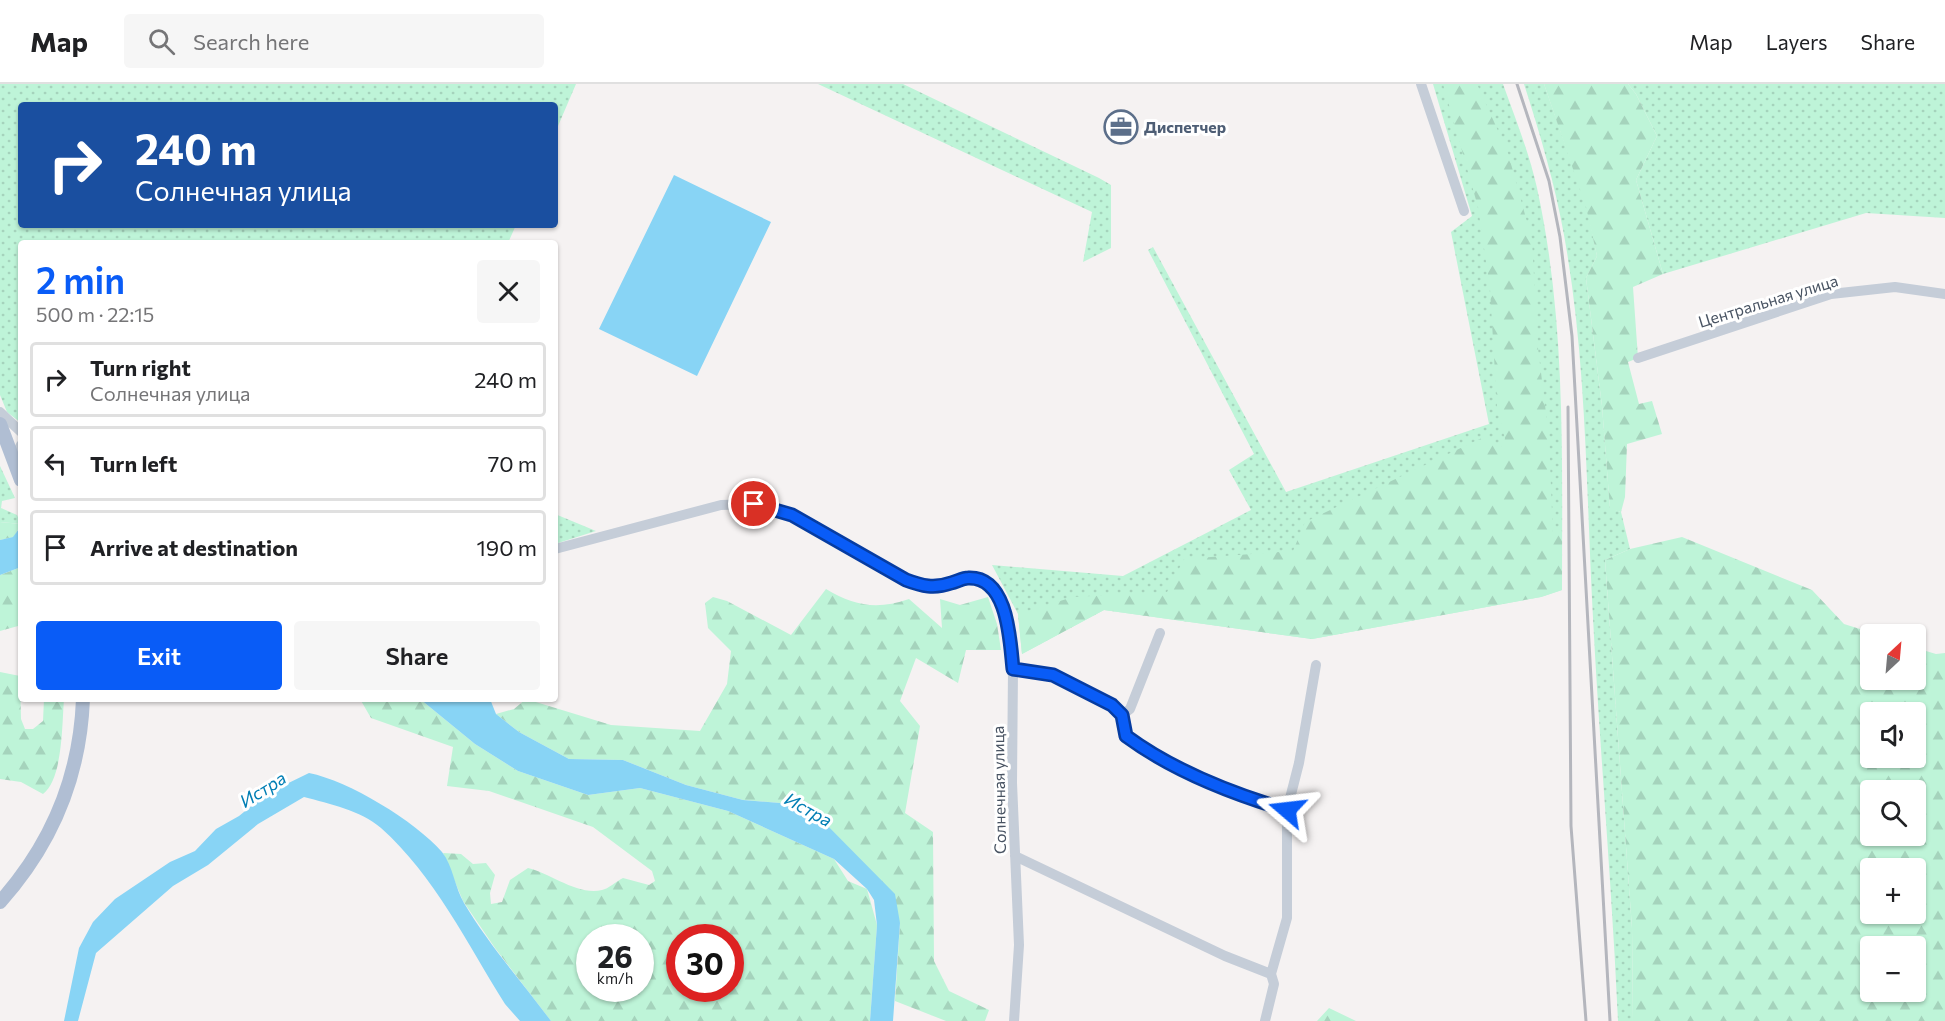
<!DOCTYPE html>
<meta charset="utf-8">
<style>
body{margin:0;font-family:Commissioner,sans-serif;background:#f6f6f6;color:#202124;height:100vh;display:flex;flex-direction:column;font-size:22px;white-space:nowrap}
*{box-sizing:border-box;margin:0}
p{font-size:20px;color:#757577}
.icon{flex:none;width:33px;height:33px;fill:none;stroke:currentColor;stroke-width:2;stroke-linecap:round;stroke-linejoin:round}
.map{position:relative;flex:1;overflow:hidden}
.drawer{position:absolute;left:18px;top:156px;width:540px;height:462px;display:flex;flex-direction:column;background:#fff;border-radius:6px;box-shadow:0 2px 4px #0004}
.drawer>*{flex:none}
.guide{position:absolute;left:18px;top:18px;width:540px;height:126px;border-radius:6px;box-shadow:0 2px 4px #0004;background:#1a4fa0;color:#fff;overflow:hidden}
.needle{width:39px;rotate:26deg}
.tools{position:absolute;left:1860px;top:540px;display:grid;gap:12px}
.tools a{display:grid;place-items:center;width:66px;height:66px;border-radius:6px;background:#fff;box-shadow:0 2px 4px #0004;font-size:30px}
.speed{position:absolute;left:576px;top:840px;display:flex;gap:12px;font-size:30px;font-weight:700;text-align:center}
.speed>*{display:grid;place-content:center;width:78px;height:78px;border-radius:50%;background:#fff;box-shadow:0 2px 4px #0004;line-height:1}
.speed small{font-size:15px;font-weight:400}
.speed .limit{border:9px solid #d22;background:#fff;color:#111}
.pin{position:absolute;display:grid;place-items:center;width:51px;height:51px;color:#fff;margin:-26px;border:3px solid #fff;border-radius:50%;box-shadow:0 2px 6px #0007}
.me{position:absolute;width:66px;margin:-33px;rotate:287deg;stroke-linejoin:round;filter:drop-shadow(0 0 4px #0008)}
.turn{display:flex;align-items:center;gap:21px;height:126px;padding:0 18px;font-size:27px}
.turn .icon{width:78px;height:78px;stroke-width:2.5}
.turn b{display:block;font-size:42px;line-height:51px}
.round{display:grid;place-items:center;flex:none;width:63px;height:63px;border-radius:6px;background:#f6f6f6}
.headline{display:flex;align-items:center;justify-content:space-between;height:102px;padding:0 18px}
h1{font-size:36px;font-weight:600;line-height:45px;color:#095cf7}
.cta{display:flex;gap:12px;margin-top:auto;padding:12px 18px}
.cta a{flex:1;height:69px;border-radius:6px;background:#095cf7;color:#fff;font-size:24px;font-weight:600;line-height:69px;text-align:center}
.cta a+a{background:#f6f6f6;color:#202124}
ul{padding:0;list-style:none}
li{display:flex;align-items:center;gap:18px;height:75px;margin:0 12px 9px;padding:0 6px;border:3px solid #e0e0e0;border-radius:6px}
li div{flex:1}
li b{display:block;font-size:22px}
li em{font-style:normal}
header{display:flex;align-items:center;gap:36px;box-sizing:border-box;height:84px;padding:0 30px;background:#fff;border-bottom:2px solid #e0e0e0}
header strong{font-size:28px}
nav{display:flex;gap:33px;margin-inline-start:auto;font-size:21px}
.search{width:420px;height:54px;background:#f6f6f6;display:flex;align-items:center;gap:15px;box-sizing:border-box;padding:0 21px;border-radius:6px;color:#757577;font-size:22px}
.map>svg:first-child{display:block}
.grass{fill:url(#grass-dots)}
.forest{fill:url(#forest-firs);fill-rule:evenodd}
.water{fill:#88d4f5}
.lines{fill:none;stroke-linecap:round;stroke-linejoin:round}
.minor{stroke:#c5cdd8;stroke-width:10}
.major{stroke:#b0bed3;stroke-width:14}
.rail{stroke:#b4b6bd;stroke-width:3}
.route-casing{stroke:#063ca1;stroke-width:15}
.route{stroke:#095cf7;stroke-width:10}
.labels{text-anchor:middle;stroke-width:6;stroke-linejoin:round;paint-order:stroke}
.service-label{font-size:16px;font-weight:bold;fill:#4e5e75;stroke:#fff;text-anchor:start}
.street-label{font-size:16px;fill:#485362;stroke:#fff}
.water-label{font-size:18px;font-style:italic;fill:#017eb4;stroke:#fff}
</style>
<header>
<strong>Map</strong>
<div class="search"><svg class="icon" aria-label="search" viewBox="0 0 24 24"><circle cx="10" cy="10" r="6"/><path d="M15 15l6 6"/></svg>Search here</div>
<nav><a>Map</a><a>Layers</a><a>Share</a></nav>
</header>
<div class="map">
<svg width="1945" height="937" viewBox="0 0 1945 937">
<defs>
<pattern id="grass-dots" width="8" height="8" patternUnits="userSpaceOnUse" patternTransform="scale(1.5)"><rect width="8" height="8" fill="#bef4d8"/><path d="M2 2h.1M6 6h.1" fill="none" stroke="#a5d3bc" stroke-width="1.8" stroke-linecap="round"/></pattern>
<pattern id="forest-firs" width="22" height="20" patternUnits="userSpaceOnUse" patternTransform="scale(1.5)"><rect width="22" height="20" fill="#bef4d8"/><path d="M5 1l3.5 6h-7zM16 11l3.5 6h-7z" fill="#a5d3bc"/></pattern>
</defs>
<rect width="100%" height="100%" fill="#f5f2f2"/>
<path class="grass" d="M0 0H576L555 49V21H21V141H516L508 159H21V339L7 328 0 311Z
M818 0H903L1099 94 1111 101V164L1083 178 1092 128Z
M1433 0H1503C1515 34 1529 68 1537 104 1566 236 1562 372 1562 506L1541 513 1312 555 1104 526 1022 570 1018 530 992 481 1123 492 1251 426 1229 386 1254 370 1148 166 1153 163 1286 408 1489 340 1451 148 1472 132Z
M1524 0H1544L1587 123 1597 172 1586 194 1602 322 1610 424 1621 428 1630 465 1605 476 1632 844 1633 937H1618C1612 803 1600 669 1593 534 1586 407 1587 277 1564 151 1555 100 1540 50 1524 0Z
M1628 0H1945V134L1866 129 1663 190 1636 96 1657 52 1636 10Z
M0 382 15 414 2 417 1 424 17 431 21 440 0 438Z
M555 430 596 447 555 460Z"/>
<path class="forest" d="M1443 0H1477L1508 69 1532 156 1538 264 1549 354 1553 453 1562 447V506L1541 513 1312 555 1104 526 1022 570 1018 530 1073 513 1167 508 1184 475 1293 467 1305 438 1486 352 1501 363 1505 355 1497 323 1490 205 1478 123Z
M1544 0H1628L1636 10 1657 52 1636 96 1663 190 1633 203 1638 274 1628 278 1639 320 1652 317 1662 350 1627 360 1625 413 1621 428 1610 425 1602 322 1586 194 1597 172 1586 123Z
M0 438 21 440 14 453 0 456Z
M1682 453 1812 506 1844 540 1876 550H1870V596H1916V564L1936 570 1945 569V937H1633L1632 844 1605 476 1630 465ZM1870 628H1916V674H1870ZM1916 706V752H1870V706ZM1916 784V830H1870V784ZM1870 862H1916V908H1870Z
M21 483V536L18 542 0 547V491Z
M826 505C854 522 877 526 909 515L942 544 940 515 960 521 988 513 997 540 1001 566H966L958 599 916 574 900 617 920 642 905 729 933 748 934 877 949 907 989 926 985 937H946L895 917 900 839 850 766 817 731 792 720 743 716 686 701 623 676 569 675 519 648 496 630 514 625 526 615 611 641 700 647 727 600 731 567 708 544 705 519 713 513 727 517 791 551Z
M0 588 20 592 21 635 25 645H33L43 637 44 615H64C62 640 63 695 43 710L21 698 0 695Z
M360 615H420L475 660 518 687 588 711 640 704 728 727 834 775 848 797 867 805 877 841 870 937H551L495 864 463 817 443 769 461 770 473 780 486 779 495 791 490 809 491 820 502 818 510 796 528 784C550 789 578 812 602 806 608 805 617 797 623 794L649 801 655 797 652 787 593 743 489 707 447 702 453 663 371 634ZM590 854H640V904H590ZM680 854H730V904H680Z
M1329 924 1356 937H1317Z"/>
<path class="water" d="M674 91 771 138 697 292 599 245Z
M21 442V483L0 491V456L13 453Z
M420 615 475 617 490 615 496 630 519 648 569 675 623 676 686 701 743 716 792 720 817 731 895 810 900 839 893 937H870L877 841 874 816 867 805 834 775 728 727 640 704 588 711 518 687 475 660Z
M309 689C349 697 415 737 442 768 453 782 455 804 464 819 489 861 522 898 551 937H520L505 920C468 861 434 791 381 744 360 726 330 720 304 713L258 740 208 781 173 802 96 869 78 937H64L79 864 93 838 115 815 170 778 195 767 216 745 239 732 266 710Z"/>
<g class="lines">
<path class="minor" d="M1421 0 1464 127
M1638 274 1831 210 1895 203 1945 210
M0 328 21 348
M17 381V369L21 361
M555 465 721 421 754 420 792 431 906 496 923 502 938 503 969 494 983 497 1000 515 1006 532 1013 585 1012 699 1019 861 1014 937
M1013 585 1052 591 1112 621 1122 631 1126 652C1172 686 1232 710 1287 726
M1122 631 1130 625 1160 549
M1015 772 1225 872 1271 890
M1265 937 1274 900 1271 890 1287 834V726L1299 679 1316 581"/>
<path class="major" d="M0 340 21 396
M0 818C52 760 80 692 83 615"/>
<path class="rail" d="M1517 0 1549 97 1560 153 1572 252 1610 937
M1568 323 1571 742 1586 937"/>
</g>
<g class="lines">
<defs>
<path id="route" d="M754 420 792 431 906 496C922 502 934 505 951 499 956 498 963 494 968 494 1009 492 1010 559 1013 585L1053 591 1112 621 1122 631 1126 652C1172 686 1233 710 1287 726"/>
</defs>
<use href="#route" class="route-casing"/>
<use href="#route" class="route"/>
</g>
<defs>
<symbol id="office-ring" viewBox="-11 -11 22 22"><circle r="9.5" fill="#fff" stroke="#5c6f8a" stroke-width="1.5"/><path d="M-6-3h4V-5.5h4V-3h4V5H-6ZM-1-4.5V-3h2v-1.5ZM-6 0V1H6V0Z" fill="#5c6f8a"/></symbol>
</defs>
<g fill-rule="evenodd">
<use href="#office-ring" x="1102" y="24" width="38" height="38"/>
</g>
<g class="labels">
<g class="service-label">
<text x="1144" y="49">Диспетчер</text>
</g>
<g class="street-label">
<text transform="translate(1768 217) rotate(-17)" y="6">Центральная улица</text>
<text transform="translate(999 706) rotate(-91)" y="6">Солнечная улица</text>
</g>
<g class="water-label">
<text transform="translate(263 706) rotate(-32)" y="6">Истра</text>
<text transform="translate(808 726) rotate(29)" y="6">Истра</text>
</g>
</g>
</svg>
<div class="tools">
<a><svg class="needle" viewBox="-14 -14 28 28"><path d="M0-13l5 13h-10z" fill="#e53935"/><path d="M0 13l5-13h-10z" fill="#757577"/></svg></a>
<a><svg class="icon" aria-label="sound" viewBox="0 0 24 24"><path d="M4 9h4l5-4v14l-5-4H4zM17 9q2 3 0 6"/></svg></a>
<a><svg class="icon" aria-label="search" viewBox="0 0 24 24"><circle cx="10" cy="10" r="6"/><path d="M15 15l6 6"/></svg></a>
<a>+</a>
<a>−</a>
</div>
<div class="speed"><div>26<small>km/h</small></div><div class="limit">30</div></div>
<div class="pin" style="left:754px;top:420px;background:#d93025"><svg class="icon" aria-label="arrive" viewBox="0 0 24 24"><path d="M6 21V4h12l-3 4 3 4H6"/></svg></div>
<svg class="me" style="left:1287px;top:726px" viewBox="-20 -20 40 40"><path d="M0-17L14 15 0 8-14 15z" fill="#095cf7" stroke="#fff" stroke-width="4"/></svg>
<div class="guide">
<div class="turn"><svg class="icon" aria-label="right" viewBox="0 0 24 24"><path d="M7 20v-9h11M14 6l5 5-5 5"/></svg><div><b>240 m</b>Солнечная улица</div></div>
</div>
<section class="drawer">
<div class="headline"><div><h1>2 min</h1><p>500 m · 22:15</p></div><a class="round"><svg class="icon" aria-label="close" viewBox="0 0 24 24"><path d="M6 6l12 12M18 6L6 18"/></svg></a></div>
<ul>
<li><svg class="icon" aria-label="right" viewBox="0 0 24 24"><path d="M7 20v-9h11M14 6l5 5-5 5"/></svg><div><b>Turn right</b><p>Солнечная улица</p></div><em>240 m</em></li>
<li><svg class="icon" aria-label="left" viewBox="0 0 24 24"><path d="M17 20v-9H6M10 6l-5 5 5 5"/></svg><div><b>Turn left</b></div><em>70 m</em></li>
<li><svg class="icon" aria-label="arrive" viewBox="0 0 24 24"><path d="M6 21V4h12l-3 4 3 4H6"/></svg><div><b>Arrive at destination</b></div><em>190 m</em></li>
</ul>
<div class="cta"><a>Exit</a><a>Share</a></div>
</section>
</div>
